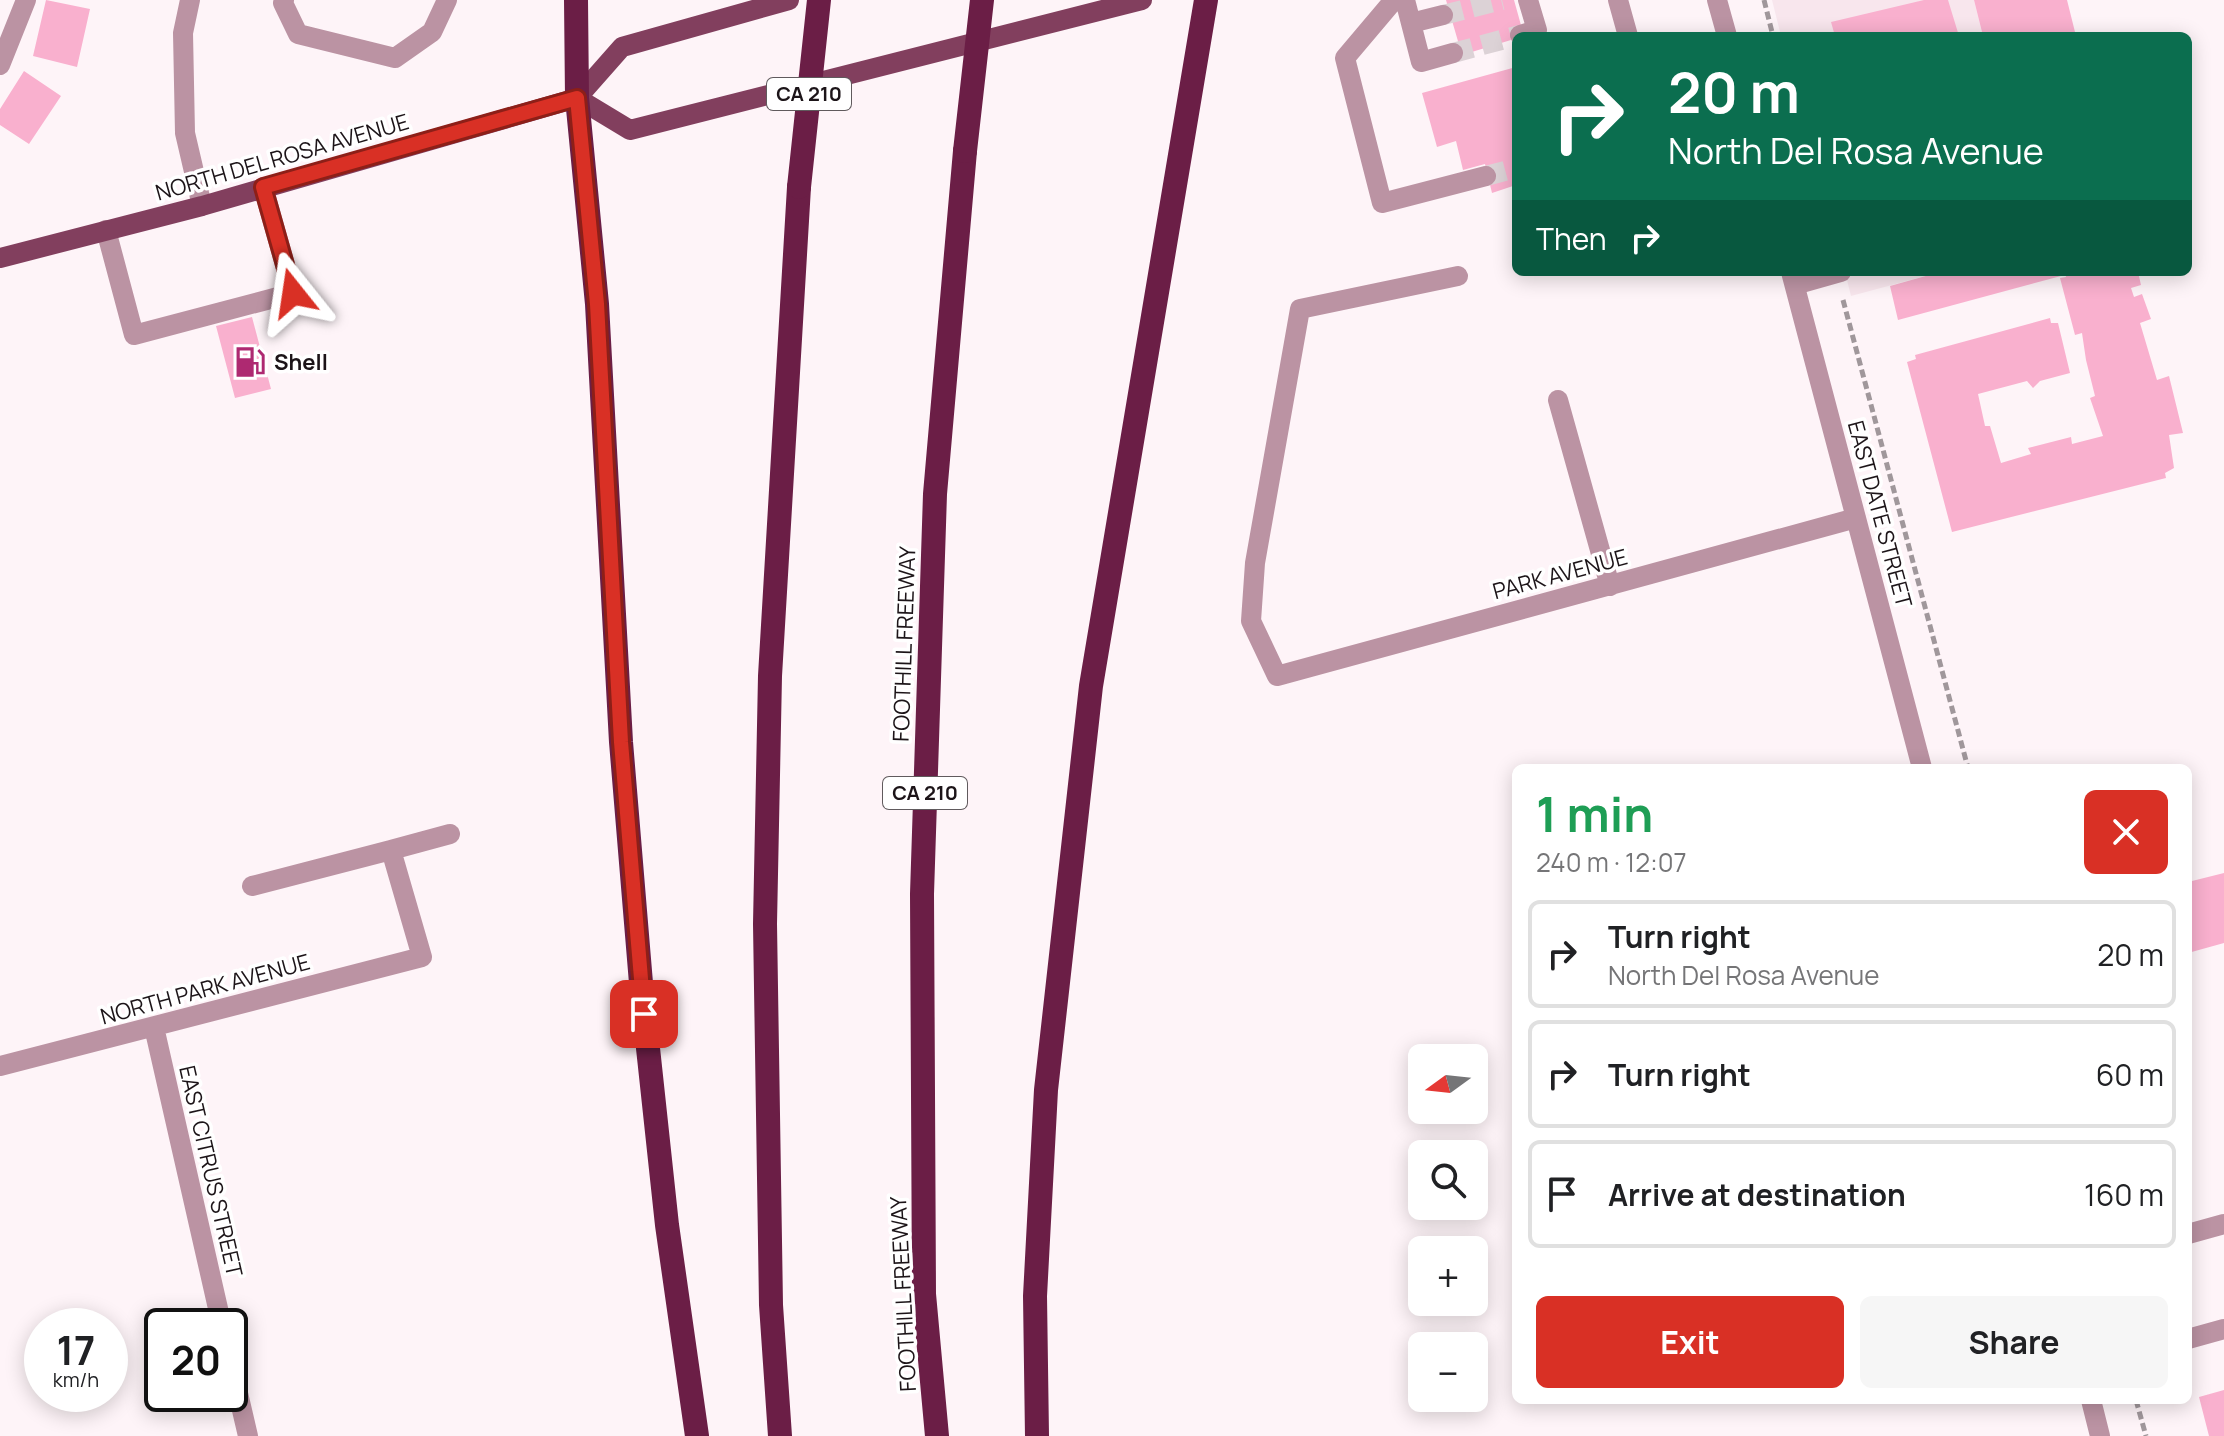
<!DOCTYPE html>
<meta charset="utf-8">
<style>
body{margin:0;font-family:Manrope,sans-serif;background:#f6f6f6;color:#202124;height:100vh;display:flex;flex-direction:column;font-size:30px;white-space:nowrap}
*{box-sizing:border-box;margin:0}
p{font-size:26px;color:#757577}
.icon{flex:none;width:44px;height:44px;fill:none;stroke:currentColor;stroke-width:2;stroke-linecap:round;stroke-linejoin:round}
.map{position:relative;flex:1;overflow:hidden}
.panel{position:absolute;left:1512px;top:764px;width:680px;height:640px;display:flex;flex-direction:column;background:#fff;border-radius:12px;box-shadow:0 4px 20px #0003}
.panel>*{flex:none}
.hud{position:absolute;left:1512px;top:32px;width:680px;height:244px;border-radius:12px;box-shadow:0 4px 20px #0003;background:#0b6e4f;color:#fff;overflow:hidden}
.needle{width:52px;rotate:255deg}
.controls{position:absolute;left:1408px;top:1044px;display:grid;gap:16px}
.controls a{display:grid;place-items:center;width:80px;height:80px;border-radius:12px;background:#fff;box-shadow:0 4px 20px #0003;font-size:40px}
.speed{position:absolute;left:24px;top:1308px;display:flex;gap:16px;font-size:40px;font-weight:700;text-align:center}
.speed>*{display:grid;place-content:center;width:104px;height:104px;border-radius:50%;background:#fff;box-shadow:0 4px 20px #0003;line-height:1}
.speed small{font-size:20px;font-weight:400}
.speed .limit{border:4px solid #111;border-radius:12px;background:#fff;color:#111}
.pin{position:absolute;display:grid;place-items:center;width:68px;height:68px;color:#fff;margin:-34px;border-radius:16px;box-shadow:0 4px 12px #0006}
.me{position:absolute;width:88px;margin:-44px;rotate:345deg;stroke-linejoin:round;filter:drop-shadow(0 0 6px #0008)}
.turn{display:flex;align-items:center;gap:28px;height:168px;padding:0 24px;font-size:36px}
.turn .icon{width:104px;height:104px;stroke-width:2.5}
.turn b{display:block;font-size:56px;line-height:68px}
.then{display:flex;align-items:center;height:76px;padding:0 24px;background:#0003;gap:16px;font-size:30px}
.round{display:grid;place-items:center;flex:none;width:84px;height:84px;border-radius:12px;background:#f6f6f6}
.head{display:flex;align-items:center;justify-content:space-between;height:136px;padding:0 24px}
h1{font-size:48px;font-weight:700;line-height:60px;color:#1e9e55}
.primary-button{display:flex;gap:16px;margin-top:auto;padding:16px 24px}
.primary-button a{flex:1;height:92px;border-radius:12px;background:#d93025;color:#fff;font-size:32px;font-weight:700;line-height:92px;text-align:center}
.primary-button a+a{background:#f6f6f6;color:#202124}
ul{padding:0;list-style:none}
li{display:flex;align-items:center;gap:24px;height:108px;margin:0 16px 12px;padding:0 8px;border:4px solid #e0e0e0;border-radius:12px}
li div{flex:1}
li b{display:block;font-size:30px}
li em{font-style:normal}
.map>svg:first-child{display:block}
.built{fill:#f8e6ed}
.building{fill:#f9b0ce}
.lines{fill:none;stroke-linecap:round;stroke-linejoin:round}
.minor-tunnel{stroke:#dcd2d6;stroke-width:20;stroke-dasharray:20 10;stroke-linecap:butt}
.path{stroke:#a0979b;stroke-width:5;stroke-dasharray:8 4;stroke-linecap:butt}
.minor{stroke:#bb93a3;stroke-width:20}
.major{stroke:#823f5e;stroke-width:20}
.highway{stroke:#6b1e46;stroke-width:24}
.highway-bridge{stroke:#6b1e46;stroke-width:24}
.route-casing{stroke:#8d1f18;stroke-width:20}
.route{stroke:#d93025;stroke-width:14}
.labels{text-anchor:middle;stroke-width:7;stroke-linejoin:round;paint-order:stroke}
.shield{fill:#fff;stroke:#605a5d;stroke-width:2}
.shield-label{font-size:20px;font-weight:bold;fill:#1c1418}
.street-label{font-size:22px;fill:#1c1418;stroke:#fff}
.poi-label{font-size:22px;font-weight:bold;fill:#1c1418;stroke:#fff;text-anchor:start}
</style>
<div class="map">
<svg width="2224" height="1436" viewBox="0 0 2224 1436">
<rect width="100%" height="100%" fill="#fef4f8"/>
<path class="built" d="M1772 0H1974L1983 36H1781Z
M1845 272H1940L1851 296Z"/>
<path class="building" d="M46 0 90 9 77 67 33 56Z
M1446 0H1514L1524 36 1462 55Z
M1924 0H1948L1959 36H1835L1831 22Z
M1974 0H2067L2076 36H1983Z
M1516 67V185L1492 193 1485 164 1463 170 1456 141 1437 147 1422 93Z
M24 71 61 96 29 144 0 125V109Z
M1940 272H2060L2061 276 1898 320 1890 286Z
M2065 272H2138L2141 285 2131 288 2134 297 2142 294 2151 319 2140 323 2157 380 2169 376 2183 433 2169 435 2174 468 2165 473 2166 478 1952 532 1907 362 1916 359 1915 355 2050 318 2051 323H2058L2070 373 2040 381 2033 388 2027 381 1978 394 1985 426H1990L2001 463 2031 454 2028 448 2071 437 2072 444 2103 436 2090 398 2095 396 2086 360 2082 333 2075 335 2060 278 2066 277Z
M252 317 271 389 235 398 216 326Z
M2224 873V943L2188 953V882Z
M2224 1390V1436H2209L2199 1397Z"/>
<g class="lines">
<path class="minor-tunnel" d="M1443 15 1502 0
M1453 53 1520 35
M1486 176 1516 168"/>
<path class="path" d="M1764 0 1773 36
M1843 300 1968 768
M2136 1400 2146 1436"/>
<path class="minor" d="M190 0 183 33 185 133 202 206
M284 0 283 3 298 34 395 58 432 32 447 0
M1394 0 1345 58 1382 203 1486 176
M1405 0 1421 62 1453 53
M1618 0 1628 36
M1717 0 1727 36
M1411 23 1443 15
M1520 35 1537 30 1528 0
M0 65 26 0
M106 230 134 335 293 293 263 187
M1791 272 1922 768
M1458 276 1300 309 1255 563 1251 621 1277 676 1856 518
M1795 285 1841 272
M1558 400 1610 586
M391 850 450 834
M154 1027 222 1326
M0 1066 422 957 391 850 252 886
M2188 1234 2224 1224
M2188 1339 2224 1329
M230 1359 248 1436
M2091 1400 2100 1436"/>
<path class="major" d="M577 98 630 130 1142 0
M0 258 202 206 577 98 622 47 789 0"/>
<path class="highway" d="M576 0 577 98 597 304 621 742 641 983 667 1225 697 1436
M780 1436 771 1305 765 924 770 676 799 187
M937 1436 924 1294 922 894 935 494 965 151
M1037 1436 1035 1296 1046 1090 1091 686 1206 0"/>
<path class="highway-bridge" d="M965 151 982 0
M799 187 819 0"/>
</g>
<g class="lines">
<defs>
<path id="route" d="M293 293 263 187 577 98 597 304 621 742 644 1014"/>
</defs>
<use href="#route" class="route-casing"/>
<use href="#route" class="route"/>
</g>
<defs>
<symbol id="fuel-bare" viewBox="-9 -9 18 18"><path d="M-5.5-6h7V0h2V4h1.3V-2.5L3-4.5l.8-.8L6-3V5H2.5V1h-1V6h-7ZM-4.2-4.7v3.2H.2V-4.7Z" fill="#ae2971" stroke="#fff" stroke-width="2.5" paint-order="stroke"/></symbol>
</defs>
<g fill-rule="evenodd">
<use href="#fuel-bare" x="228" y="340" width="44" height="44"/>
</g>
<g class="labels">
<g class="shield">
<rect x="767" y="78" width="84" height="32" rx="6"/>
<rect x="883" y="777" width="84" height="32" rx="6"/>
</g>
<g class="shield-label">
<text x="809" y="101">CA 210</text>
<text x="925" y="800">CA 210</text>
</g>
<g class="street-label">
<text transform="translate(282 157) rotate(-16)" y="8">NORTH DEL ROSA AVENUE</text>
<text transform="translate(1880 514) rotate(75)" y="8">EAST DATE STREET</text>
<text transform="translate(1560 574) rotate(-15)" y="8">PARK AVENUE</text>
<text transform="translate(904 644) rotate(-88)" y="8">FOOTHILL FREEWAY</text>
<text transform="translate(205 989) rotate(-15)" y="8">NORTH PARK AVENUE</text>
<text transform="translate(211 1171) rotate(77)" y="8">EAST CITRUS STREET</text>
<text transform="translate(903 1294) rotate(-93)" y="8">FOOTHILL FREEWAY</text>
</g>
<g class="poi-label">
<text x="274" y="370">Shell</text>
</g>
</g>
</svg>
<div class="controls">
<a><svg class="needle" viewBox="-14 -14 28 28"><path d="M0-13l5 13h-10z" fill="#e53935"/><path d="M0 13l5-13h-10z" fill="#757577"/></svg></a>
<a><svg class="icon" aria-label="search" viewBox="0 0 24 24"><circle cx="10" cy="10" r="6"/><path d="M15 15l6 6"/></svg></a>
<a>+</a>
<a>−</a>
</div>
<div class="speed"><div>17<small>km/h</small></div><div class="limit">20</div></div>
<div class="pin" style="left:644px;top:1014px;background:#d93025"><svg class="icon" aria-label="arrive" viewBox="0 0 24 24"><path d="M6 21V4h12l-3 4 3 4H6"/></svg></div>
<svg class="me" style="left:293px;top:293px" viewBox="-20 -20 40 40"><path d="M0-17L14 15 0 8-14 15z" fill="#d93025" stroke="#fff" stroke-width="4"/></svg>
<div class="hud">
<div class="turn"><svg class="icon" aria-label="right" viewBox="0 0 24 24"><path d="M7 20v-9h11M14 6l5 5-5 5"/></svg><div><b>20 m</b>North Del Rosa Avenue</div></div>
<div class="then">Then<svg class="icon" aria-label="right" viewBox="0 0 24 24"><path d="M7 20v-9h11M14 6l5 5-5 5"/></svg></div>
</div>
<section class="panel">
<div class="head"><div><h1>1 min</h1><p>240 m · 12:07</p></div><a class="round" style="background:#d93025;color:#fff"><svg class="icon" aria-label="close" viewBox="0 0 24 24"><path d="M6 6l12 12M18 6L6 18"/></svg></a></div>
<ul>
<li><svg class="icon" aria-label="right" viewBox="0 0 24 24"><path d="M7 20v-9h11M14 6l5 5-5 5"/></svg><div><b>Turn right</b><p>North Del Rosa Avenue</p></div><em>20 m</em></li>
<li><svg class="icon" aria-label="right" viewBox="0 0 24 24"><path d="M7 20v-9h11M14 6l5 5-5 5"/></svg><div><b>Turn right</b></div><em>60 m</em></li>
<li><svg class="icon" aria-label="arrive" viewBox="0 0 24 24"><path d="M6 21V4h12l-3 4 3 4H6"/></svg><div><b>Arrive at destination</b></div><em>160 m</em></li>
</ul>
<div class="primary-button"><a>Exit</a><a>Share</a></div>
</section>
</div>
